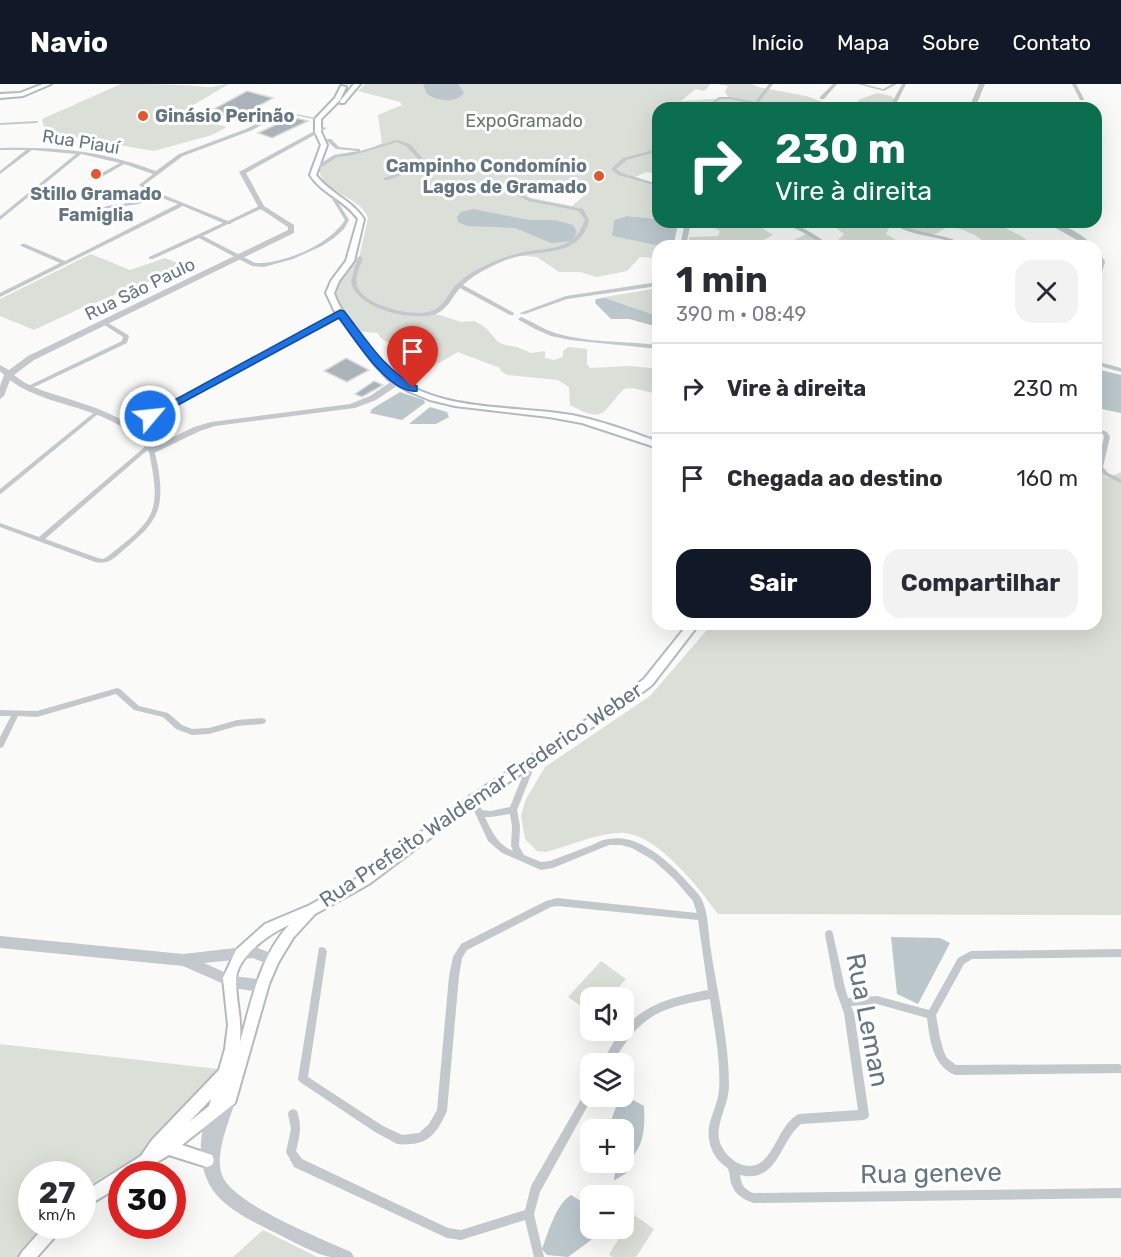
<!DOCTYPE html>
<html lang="pt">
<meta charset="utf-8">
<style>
body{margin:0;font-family:Rubik,sans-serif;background:#f2f2f3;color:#2b2b33;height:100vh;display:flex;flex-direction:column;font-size:22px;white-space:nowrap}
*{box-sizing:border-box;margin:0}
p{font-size:20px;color:#7c7c81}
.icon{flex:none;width:33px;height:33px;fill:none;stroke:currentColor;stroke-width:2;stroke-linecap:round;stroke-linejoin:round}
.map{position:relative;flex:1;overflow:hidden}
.side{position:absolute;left:652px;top:156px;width:450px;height:390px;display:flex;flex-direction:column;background:#fff;border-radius:18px;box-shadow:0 6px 24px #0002}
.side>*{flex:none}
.banner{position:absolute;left:652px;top:18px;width:450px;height:126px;border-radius:18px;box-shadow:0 6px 24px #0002;background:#0b6e4f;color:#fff;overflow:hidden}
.buttons{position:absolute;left:580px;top:903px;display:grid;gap:12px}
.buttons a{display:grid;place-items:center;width:54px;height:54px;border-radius:12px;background:#fff;box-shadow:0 6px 24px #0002;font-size:30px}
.speed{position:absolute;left:18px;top:1077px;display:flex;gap:12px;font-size:30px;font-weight:700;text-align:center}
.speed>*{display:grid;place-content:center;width:78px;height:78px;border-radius:50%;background:#fff;box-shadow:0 6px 24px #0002;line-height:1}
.speed small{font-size:15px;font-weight:400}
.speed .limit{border:9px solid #d22;background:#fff;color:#111}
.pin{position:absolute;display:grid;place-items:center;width:51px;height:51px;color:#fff;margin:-62px -26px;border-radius:50% 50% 50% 0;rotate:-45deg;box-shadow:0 0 6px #0007}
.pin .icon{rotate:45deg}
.me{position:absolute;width:66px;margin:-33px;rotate:62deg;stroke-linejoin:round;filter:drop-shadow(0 0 4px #0008)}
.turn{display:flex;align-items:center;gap:21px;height:126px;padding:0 24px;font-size:27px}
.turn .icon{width:78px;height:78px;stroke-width:2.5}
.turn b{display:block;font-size:42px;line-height:51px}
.round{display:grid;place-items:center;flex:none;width:63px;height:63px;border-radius:18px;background:#f2f2f3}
.overview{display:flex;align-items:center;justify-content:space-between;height:102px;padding:0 24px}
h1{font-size:36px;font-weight:700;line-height:45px}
.action{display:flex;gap:12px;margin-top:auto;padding:12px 24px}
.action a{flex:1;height:69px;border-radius:18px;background:#111827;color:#fff;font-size:24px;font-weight:700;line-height:69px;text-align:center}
.action a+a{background:#f2f2f3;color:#2b2b33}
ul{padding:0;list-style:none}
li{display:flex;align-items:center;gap:18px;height:90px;padding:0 24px;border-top:2px solid #e1e1e2}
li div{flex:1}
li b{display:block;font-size:22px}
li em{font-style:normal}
header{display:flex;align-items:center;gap:36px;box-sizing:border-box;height:84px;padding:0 30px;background:#111827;color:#fff}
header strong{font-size:28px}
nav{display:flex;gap:33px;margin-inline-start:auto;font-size:21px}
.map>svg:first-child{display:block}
.green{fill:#dadfd7;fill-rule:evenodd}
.water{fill:#bbc7cb}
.building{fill:#aab3b9;stroke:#dcdcda;stroke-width:1.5}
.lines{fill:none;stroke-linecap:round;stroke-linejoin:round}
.secondary-casing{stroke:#b3babf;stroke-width:4}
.minor{fill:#c3c8cc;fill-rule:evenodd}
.tertiary{fill:#c3c8cc;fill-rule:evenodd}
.secondary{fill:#fff;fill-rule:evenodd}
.route{fill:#1a73e8;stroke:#114b97;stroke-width:1.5}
.poi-dot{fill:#e4572e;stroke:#fff;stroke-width:2}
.labels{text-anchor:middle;stroke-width:6;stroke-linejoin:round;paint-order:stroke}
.far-poi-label{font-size:18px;font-weight:bold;fill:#657683;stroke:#fff;text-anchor:start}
.far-park-label{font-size:18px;fill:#687a64;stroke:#fff}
.far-street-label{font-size:18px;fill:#657683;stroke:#fff}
.street-label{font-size:21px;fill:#657683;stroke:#fff}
.near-street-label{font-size:26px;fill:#657683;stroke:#fff}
</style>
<header>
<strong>Navio</strong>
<nav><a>Início</a><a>Mapa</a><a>Sobre</a><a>Contato</a></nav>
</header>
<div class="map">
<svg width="1121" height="1173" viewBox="0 0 1121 1173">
<rect width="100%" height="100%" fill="#fafaf8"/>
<path class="green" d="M121 0C150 0 179 0 206 3 213 4 221 0 229 0L178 30 227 43 212 51 154 67 48 49 44 44 42 35Z
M365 0H711L704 7 696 5 681 17 729 14 725 8 728 2 717 0H752L758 3 806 12 839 24H658V90L646 88 635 93 658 101V135L627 132 614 136 612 152 660 162 658 174 640 173 627 187 597 193 580 188H559L537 173 515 171 467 195 443 223 433 229 461 238 475 237 486 244 498 258 505 261 517 263 531 269 545 267V274L554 276 563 273V267L568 263 587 265V280L590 284 630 282 651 284 658 277V270V310L632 304 624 305C602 327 606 341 570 321L569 303 558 296 507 291 501 287 500 284 458 268 430 284H414L405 273 425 246C410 253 386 268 378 249L354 247 332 215 338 193 355 180 357 183 368 134C360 112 325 110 319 87 325 68 352 71 368 66 373 64 377 61 382 59L378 31 402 21 400 18 358 7ZM548 98 582 108 586 110 572 122 526 113Z
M877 9 891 12 904 24H862L857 20 858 16Z
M712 138H768L762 144 773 151 764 156C776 168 795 155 808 149L828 162H689V153L718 152 720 147 712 143Z
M816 138H892L886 150 906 162H832L844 150 835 143Z
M893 138H1001C1007 150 1026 149 1031 162H988C982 153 958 141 946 144 942 145 939 149 934 150 923 151 903 143 893 138Z
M91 170 130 186 165 174 180 180 174 184 179 186 79 225 34 246 0 232V215Z
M658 204V235L656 232 599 214Z
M1097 385 1107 394 1121 388V831L718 830C699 804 654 745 618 749 596 750 568 762 546 768L537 767 525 755 521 732 526 715 545 683 650 612 712 540H1096Z
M601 877 626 895 610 913 591 914V929L568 913Z
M0 960 218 985 204 1006 158 1050 143 1069 83 1105 82 1090H32V1142H43L17 1173H0Z
M634 1131 654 1145 636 1173H612L609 1170Z
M263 1146 317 1173H233Z"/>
<path class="water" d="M423 0H458L464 9C456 20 437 17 427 10Z
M473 125 529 136H555L573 141 577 148 572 157 551 159 515 144 467 142 458 138 457 133 461 128Z
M627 132 658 135V138H676L678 140 674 159 660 162 612 152 614 136Z
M604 214 657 232 658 243 629 235H611L595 219 596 215Z
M1096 285 1121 291V329L1097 324Z
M400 308 424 316 425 319 402 336 370 329 372 325Z
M430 323 447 328 449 333 436 340H409Z
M891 853 940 854 950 859 918 920 897 910Z
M624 1015 633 1016 644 1022C645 1041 645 1061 630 1075 629 1093 627 1087 614 1097L616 1079 624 1078V1046L608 1044 618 1018Z
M571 1111 591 1123V1144L600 1146 591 1156 568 1173 547 1171 542 1165C548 1149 556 1120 571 1111Z"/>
<path class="building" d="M247 7 273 14 229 38 203 31Z
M292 33 308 37 272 54 258 49Z
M424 246 436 255 406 272 392 264Z
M346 274 369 286 347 298 324 287Z
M374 297 383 301 362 313 355 310Z"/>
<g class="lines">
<defs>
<path id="secondary" d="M43 0H51L23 12 0 14V10L20 9Z
M354 0H360L344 19H340V17Z
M341 2 346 3 340 16 321 35V48L327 61 316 91C329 109 352 116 364 135L354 177 339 197 334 209C339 226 351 237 361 251 370 263 378 276 389 287 434 329 514 321 572 331 601 337 630 347 658 358V364L582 339 549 333 455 322 430 316 408 307 388 295 374 280 334 226 326 209 331 197 346 177 358 135C345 116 322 110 310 91L321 61 315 48V35L335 14Z
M688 540H699L652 601 623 623 477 719 369 800 315 830 293 854 278 879 269 900 235 1019 182 1061 212 1071 214 1076 212 1081 207 1083 169 1071 137 1090H122V1101L82 1125V1109L141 1072 152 1056 219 986 225 965 228 941 223 894 236 866 265 840 310 821 361 792 469 713 615 617 644 595ZM289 841C260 872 251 918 240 958 242 934 236 918 236 896 236 873 270 849 289 841ZM211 1015 209 1022 189 1038Z
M45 1142H62L60 1147 37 1173H19L22 1168Z"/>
</defs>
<use href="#secondary" class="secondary-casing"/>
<path class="minor" d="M769 0H773L759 18 783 24H774L730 15H720L710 24H705L719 13H730L755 18Z
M833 0H837L824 15H820V13Z
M857 0H864L883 5 892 0H897L884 7Z
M902 0H906L897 18H893V17Z
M1072 0H1076L1084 15V16H1080Z
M282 27 320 35 318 36 285 29 250 47 183 72 144 101 156 108 228 137 259 122H263V124L231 139V140H228L203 152 255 179C284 180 329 161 345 136L332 115 334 114 336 115 349 136 344 145 334 154 322 162 293 175 264 183 252 182 199 154 153 175H149V173L223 139 183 122 0 213V209L60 179 21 162V160H25L65 177 178 120 154 111 139 120 110 124 93 133H89V131L107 122 136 118 151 109 139 101 153 90 124 80 100 94H96V92L120 79 81 70 0 136V132L76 70 32 66 0 90V87L26 66H0V64C42 63 85 65 125 77 135 79 146 84 156 87L179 70 246 45Z
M38 37V38L36 39 0 41V39Z
M327 55H331L339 63 358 65H360V67L397 56 410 60 426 78V82L388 96H384V94L422 81V79L406 62 397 58 354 71 337 73 322 83H318V81L334 71 358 67 336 65 327 57Z
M658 65V67L627 76 616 85 622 89 658 100V102L618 91 611 85 623 74Z
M489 97H493L532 115 583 125 589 136C588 140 587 145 584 149 571 170 542 167 520 172 500 176 479 187 463 201L514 229V231H510L460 204C453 212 448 224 438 229 415 239 356 225 351 198L357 174 360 172 363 174C360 182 355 193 357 201 362 222 417 235 434 226 444 221 448 210 455 202 466 190 483 182 498 176 508 172 518 169 529 167 543 165 561 165 573 155 579 150 582 143 585 136L579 127 529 117 489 99Z
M685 138H691L686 162H680Z
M782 138C797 138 819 153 831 162H825L806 150Z
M890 138C899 138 905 143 913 145 931 151 951 152 968 162 959 162 952 159 945 156 926 151 906 150 890 138Z
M658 198V202L567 215 525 230H521L520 229 566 212Z
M340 227 343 229 342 230 131 344H127L126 343Z
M521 233C533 238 543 245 555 249 588 259 624 257 658 261V265L570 256 551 252 535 245 519 236 518 235Z
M105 237 128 251 129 252 127 259 30 305H26V303L122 257 123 253 103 240V238Z
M1096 277 1121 284V288L1096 281Z
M96 327 98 328V330L2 409 0 410V405Z
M1096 344 1107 348 1110 353 1103 383 1108 389 1121 395V399L1104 391 1097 383 1104 353 1103 350 1096 348Z
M658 352V356L642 357 639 355 642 353Z
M149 360 152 362 151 363 45 455 98 474 103 475 107 473C120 462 144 446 151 429 159 410 152 386 149 367L150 366H154C157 376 159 387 160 398 163 432 150 443 126 464 115 473 110 481 95 478L0 443V439L39 453 147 361Z
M117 604 120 605 139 622 168 629 182 641 192 645 209 644 237 636 262 634 265 635 266 637 265 639 262 640 237 642 209 650 192 651 176 645 163 633 134 626 116 610 37 633 18 632 3 663 0 664V653L11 632H0V626L37 627Z
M533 673 536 674 537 676 517 726 520 742 519 762 524 771 541 778 550 777C564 772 578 766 592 761 597 759 603 755 609 755 639 749 671 779 689 800 693 804 698 809 701 814 709 828 708 851 711 867 718 912 729 957 729 1002 729 1020 716 1038 719 1055 721 1066 732 1078 743 1081 774 1089 775 1041 799 1030L858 1026 844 929 835 904 825 850 826 847 829 846 832 847 833 850 845 904 848 914 877 912 929 926 958 874 971 867 1121 865V873L972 875 964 880 936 931 940 954 944 968 947 974 956 981 1119 980 1121 981V989L955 991C932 981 930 956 927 934L877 920 851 922 854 929 869 1031 868 1034 864 1036 801 1040C779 1058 778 1100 740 1091 741 1100 744 1105 753 1109L1121 1104V1114L753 1119C740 1114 732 1108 730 1094 730 1092 729 1087 728 1085 727 1083 723 1081 721 1079 715 1073 710 1064 709 1055 706 1038 718 1022 719 1006 721 976 714 944 710 915 657 924 639 933 612 980H601L613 959 622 946H624V944C649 918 674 913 708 906L698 836 557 822 551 823 467 866 462 874 459 892 447 1027C439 1044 432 1058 412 1060 407 1060 403 1061 397 1060L375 1048 300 998 298 995 319 864 322 863 325 864 327 867 308 993 383 1042 402 1051 419 1049 429 1040 437 1026 449 892 453 873 461 860 546 817 557 814 697 829 693 817 674 795 653 776 632 764 621 761H609L553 784 541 786 502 769 488 757 469 716 470 714 473 713 476 714 482 726 491 727 510 723 529 676 530 674ZM510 730 512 742 511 762 513 767C497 760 492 748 485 733H491Z
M591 1001V1012H593L540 1108 534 1130 544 1173H534L525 1136 461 1156 447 1154 294 1083 286 1068 291 1045 288 1030 289 1027 293 1025 297 1027C302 1042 300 1051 296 1067L302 1075 448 1144 461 1146 525 1126 531 1102 588 1003Z"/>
<path class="tertiary" d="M979 0H985L975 24H969Z
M322 43 327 44 246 89 264 122 294 141V149L34 276 14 291C26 301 40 306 56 311 91 322 130 332 153 363L194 343 211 338 350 320 370 312 395 295H401V299L376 316 355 324 215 342 200 347 152 370C146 367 144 361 140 357 132 348 120 341 109 336 79 321 37 317 10 296L4 312 0 315V302L4 291 0 287V281L9 286 28 272 288 146V143L259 124 239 88Z
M1045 138C1062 138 1082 150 1094 162H1086L1077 156Z
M1096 167H1099L1105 178 1100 194 1096 196Z
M0 852 183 870 253 862 278 872 279 876 278 880 273 882 253 874 204 879 233 892 268 896 269 900 268 904 253 907 233 904 183 882 0 864Z
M229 1008 234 1010 236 1015C230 1035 214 1071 222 1091 232 1120 323 1155 351 1168L354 1173C346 1173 338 1173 331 1173 317 1171 290 1156 276 1149 256 1139 229 1127 215 1109 196 1084 198 1050 210 1022L215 1020 220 1022 224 1010Z"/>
<use href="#secondary" class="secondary"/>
</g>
<path class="route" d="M340 226 344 227C366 255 384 286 417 302V307C389 311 354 254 339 234L154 334 150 335 145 332Z"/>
<g class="poi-dot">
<circle cx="143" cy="32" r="6"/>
<circle cx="96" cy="90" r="6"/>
<circle cx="599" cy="92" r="6"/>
</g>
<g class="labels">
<g class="far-poi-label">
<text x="155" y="38">Ginásio Perinão</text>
<text x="587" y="88" text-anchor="end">Campinho Condomínio<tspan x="587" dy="21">Lagos de Gramado</tspan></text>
<text x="96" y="116" text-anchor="middle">Stillo Gramado<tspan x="96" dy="21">Famiglia</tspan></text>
</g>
<g class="far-park-label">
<text x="524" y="43">ExpoGramado</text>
</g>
<g class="far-street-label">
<text transform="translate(81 58) rotate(9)" y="6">Rua Piauí</text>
<text transform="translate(140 205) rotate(-26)" y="6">Rua São Paulo</text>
</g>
<g class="street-label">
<text transform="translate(481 711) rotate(-34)" y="7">Rua Prefeito Waldemar Frederico Weber</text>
</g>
<g class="near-street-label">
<text transform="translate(868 936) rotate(79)" y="9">Rua Leman</text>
<text transform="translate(931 1089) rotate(-1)" y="9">Rua geneve</text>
</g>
</g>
</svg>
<div class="buttons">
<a><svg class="icon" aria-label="sound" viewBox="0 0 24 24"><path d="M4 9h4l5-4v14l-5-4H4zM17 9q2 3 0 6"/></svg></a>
<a><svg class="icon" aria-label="layers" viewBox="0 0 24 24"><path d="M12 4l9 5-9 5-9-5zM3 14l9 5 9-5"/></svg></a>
<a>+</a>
<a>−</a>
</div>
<div class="speed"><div>27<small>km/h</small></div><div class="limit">30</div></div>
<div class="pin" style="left:413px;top:304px;background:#d93025"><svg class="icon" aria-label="arrive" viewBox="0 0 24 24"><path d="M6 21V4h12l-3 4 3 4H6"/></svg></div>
<svg class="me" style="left:150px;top:332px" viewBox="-20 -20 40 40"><circle r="17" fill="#1a73e8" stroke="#fff" stroke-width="3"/><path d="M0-11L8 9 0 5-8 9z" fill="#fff"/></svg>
<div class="banner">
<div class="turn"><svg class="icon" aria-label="right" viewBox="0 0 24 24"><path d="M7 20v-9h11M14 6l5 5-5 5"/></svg><div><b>230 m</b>Vire à direita</div></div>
</div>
<section class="side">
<div class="overview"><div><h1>1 min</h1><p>390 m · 08:49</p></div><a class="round"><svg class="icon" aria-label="close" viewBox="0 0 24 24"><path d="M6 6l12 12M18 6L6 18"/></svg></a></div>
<ul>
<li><svg class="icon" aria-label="right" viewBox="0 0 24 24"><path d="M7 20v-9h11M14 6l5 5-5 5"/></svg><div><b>Vire à direita</b></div><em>230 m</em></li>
<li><svg class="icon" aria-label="arrive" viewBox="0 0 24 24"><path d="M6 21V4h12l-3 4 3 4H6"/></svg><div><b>Chegada ao destino</b></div><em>160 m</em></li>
</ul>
<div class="action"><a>Sair</a><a>Compartilhar</a></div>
</section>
</div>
